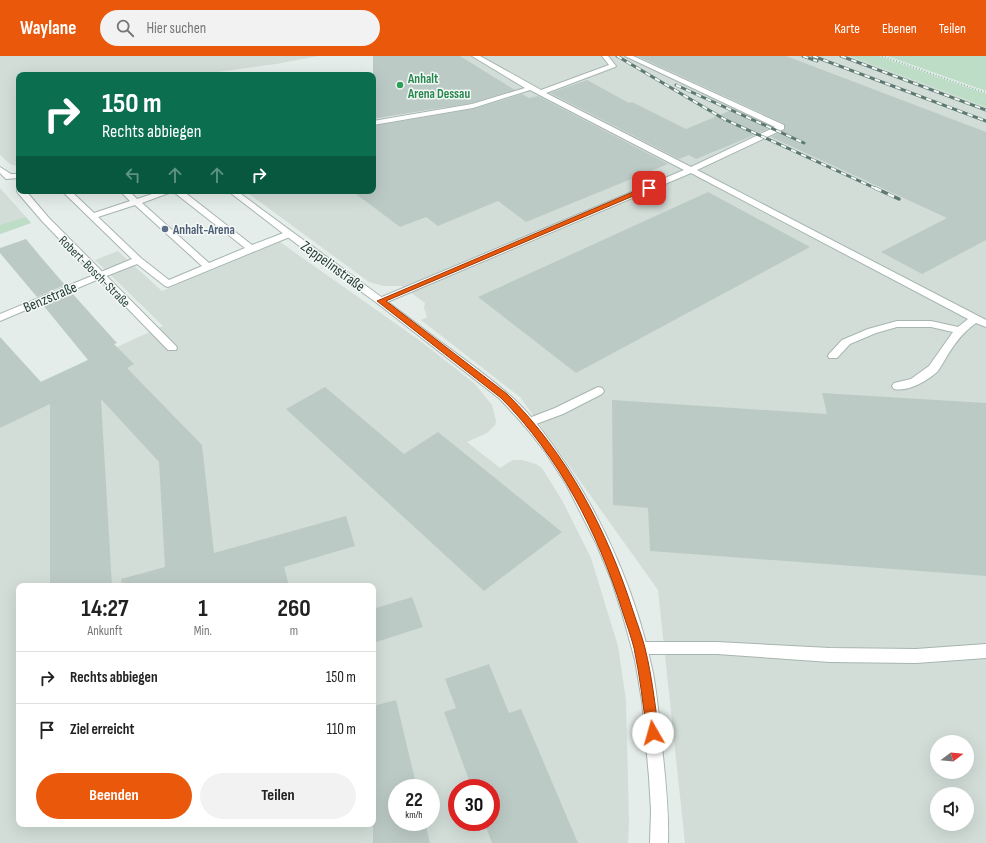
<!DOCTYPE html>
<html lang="de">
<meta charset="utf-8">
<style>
body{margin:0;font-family:"Sofia Sans Condensed",sans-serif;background:#f2f2f2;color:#222;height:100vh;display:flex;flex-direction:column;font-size:15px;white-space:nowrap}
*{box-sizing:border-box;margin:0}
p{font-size:13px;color:#767676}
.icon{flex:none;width:22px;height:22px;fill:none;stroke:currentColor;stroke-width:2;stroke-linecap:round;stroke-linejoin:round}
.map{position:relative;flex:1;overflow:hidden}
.details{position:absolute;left:16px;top:527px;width:360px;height:244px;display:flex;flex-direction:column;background:#fff;border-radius:8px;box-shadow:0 4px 16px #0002}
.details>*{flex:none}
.top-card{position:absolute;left:16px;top:16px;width:360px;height:122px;border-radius:8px;box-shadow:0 4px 16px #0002;background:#0b6e4f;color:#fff;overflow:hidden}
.needle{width:26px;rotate:74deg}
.buttons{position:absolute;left:930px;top:679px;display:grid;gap:8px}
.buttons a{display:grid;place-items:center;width:44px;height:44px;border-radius:50%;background:#fff;box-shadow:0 4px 16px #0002;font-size:20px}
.speed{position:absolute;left:388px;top:723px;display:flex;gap:8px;font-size:20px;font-weight:700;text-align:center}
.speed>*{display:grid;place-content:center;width:52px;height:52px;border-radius:50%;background:#fff;box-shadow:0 4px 16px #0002;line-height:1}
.speed small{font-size:10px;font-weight:400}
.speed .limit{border:6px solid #d22;background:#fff;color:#111}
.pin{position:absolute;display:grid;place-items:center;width:34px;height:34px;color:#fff;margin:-17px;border-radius:8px;box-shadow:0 2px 6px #0006}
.me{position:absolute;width:44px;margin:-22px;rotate:353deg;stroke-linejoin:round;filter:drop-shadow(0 0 3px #0008)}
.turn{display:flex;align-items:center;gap:14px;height:84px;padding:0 20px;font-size:18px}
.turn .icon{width:52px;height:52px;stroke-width:2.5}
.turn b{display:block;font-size:28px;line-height:34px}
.lanes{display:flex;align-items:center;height:38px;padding:0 20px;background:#0003;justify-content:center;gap:20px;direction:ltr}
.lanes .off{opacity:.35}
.eta{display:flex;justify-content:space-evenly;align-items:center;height:68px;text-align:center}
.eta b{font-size:24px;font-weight:700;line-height:28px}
.primary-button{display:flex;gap:8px;margin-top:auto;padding:8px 20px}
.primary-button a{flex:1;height:46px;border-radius:24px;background:#ea580c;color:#fff;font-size:16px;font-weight:700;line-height:46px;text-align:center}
.primary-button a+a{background:#f2f2f2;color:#222}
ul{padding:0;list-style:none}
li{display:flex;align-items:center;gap:12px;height:52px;padding:0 20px;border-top:1px solid #e0e0e0}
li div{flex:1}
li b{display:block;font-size:15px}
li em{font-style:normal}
header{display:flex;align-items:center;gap:24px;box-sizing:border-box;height:56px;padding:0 20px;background:#ea580c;color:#fff}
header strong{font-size:19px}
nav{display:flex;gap:22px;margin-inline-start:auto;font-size:14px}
.search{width:280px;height:36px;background:#f2f2f2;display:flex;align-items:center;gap:10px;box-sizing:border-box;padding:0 14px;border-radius:22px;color:#767676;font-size:15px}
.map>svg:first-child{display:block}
.built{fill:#d2ddd8;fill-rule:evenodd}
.green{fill:#beddc6}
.building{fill:#bccac5}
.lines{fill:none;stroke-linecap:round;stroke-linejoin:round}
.lane-casing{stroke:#a7b5b0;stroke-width:2}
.street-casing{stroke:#a7b5b0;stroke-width:2}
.path{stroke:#85afa2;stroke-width:1.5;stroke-dasharray:1 2;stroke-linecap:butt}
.lane{fill:#fff;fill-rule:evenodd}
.street{fill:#fff;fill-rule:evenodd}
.rail-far1-casing{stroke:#5e7972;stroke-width:3}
.rail-casing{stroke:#5e7972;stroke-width:3.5}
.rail-far1{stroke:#f4f9f7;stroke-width:2;stroke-dasharray:5.5;stroke-linecap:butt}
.rail{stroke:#f4f9f7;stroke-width:2.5;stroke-dasharray:7;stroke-linecap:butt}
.route{fill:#ea580c;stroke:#983908}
.leisure-dot{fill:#2e9e5b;stroke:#f4f9f7;stroke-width:1.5}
.service-dot{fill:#5c6f8a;stroke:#f4f9f7;stroke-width:1.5}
.labels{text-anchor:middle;stroke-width:3;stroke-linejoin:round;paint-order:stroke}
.far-leisure-label{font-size:13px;font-weight:bold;fill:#27864d;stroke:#f4f9f7;text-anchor:start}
.far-service-label{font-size:13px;font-weight:bold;fill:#4e5e75;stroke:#f4f9f7;text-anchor:start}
.far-street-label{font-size:13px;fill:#243e36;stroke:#f4f9f7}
.street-label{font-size:15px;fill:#243e36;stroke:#f4f9f7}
</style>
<header>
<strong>Waylane</strong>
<div class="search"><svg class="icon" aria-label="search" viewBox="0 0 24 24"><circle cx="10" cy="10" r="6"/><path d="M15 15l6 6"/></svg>Hier suchen</div>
<nav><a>Karte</a><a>Ebenen</a><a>Teilen</a></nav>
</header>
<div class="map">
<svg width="986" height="787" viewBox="0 0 986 787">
<rect width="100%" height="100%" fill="#e4ede9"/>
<path class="built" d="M0 0H318L276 8 218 16V19H19V110H17L10 108 0 99Z
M406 0H849L986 51V787H685L658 534 520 341 421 264 427 261 424 252 425 247 402 230H384L369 226 245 135H373V69L451 56ZM937 686H967V716H937ZM937 738H967V768H937Z
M0 132 26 161 31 167 0 178Z
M280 186 419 284 474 327 492 349 496 365 495 369 487 377 467 386 500 412 513 404H522L536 408 542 412 563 446 591 502 618 590 626 644 629 768 628 787H0V344L163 270 95 204 118 195 162 235ZM19 530H373V768H19ZM397 732H431V766H397ZM457 732H491V766H457Z"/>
<path class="green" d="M849 0H879L986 38V51Z
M887 0H986V35Z
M26 161 31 167 0 178V169Z"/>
<path class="building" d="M373 0H460L515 34 472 47 373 63Z
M637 0H786L986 76V184L922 218 881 196 947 162 771 81 785 74V68Z
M587 24 629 47 632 46 686 73 734 53 772 71 747 82 696 103 689 99 679 103 550 37Z
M522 38 529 42 538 40 668 108 526 166 498 145 438 170 426 161 400 171 352 135H373V70L473 53Z
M708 136 810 191 576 317 478 241Z
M26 183 40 200 65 229 37 241 0 197V192Z
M71 236 117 287 114 288 134 308 127 312 202 389 214 497 346 460 355 490 284 511 289 530H122L121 523 165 511 159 406 101 343 112 530H50V348L0 372V281L41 326 88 304 43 249Z
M325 331 404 398 438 376 562 476 484 535 286 353Z
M822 337 986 347V520L650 495 648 452 613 449 612 344 827 358Z
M412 541 423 571 373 587V553Z
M489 608 509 657 521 653 578 787H492L484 766H491V732H472L444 656 456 652 445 623Z
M396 644 417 732H397V766H425L430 787H373V650Z"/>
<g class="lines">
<defs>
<path id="lane" d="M472 0H480L541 34 609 9 602 0H608L616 10 615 11 546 37 691 111 775 71 625 0H633L784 69V73L697 114 986 264V271L976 267C963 276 955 287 947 300 944 305 941 311 937 316 927 325 908 336 894 333L892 330 894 327 911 323 929 310 953 276 931 271H897L876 277 850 288 837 302H829L828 300 829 298 842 284 868 273 897 265H931L958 271 968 263 691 117 385 247H377L376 245 377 243 684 114 530 34 473 52 373 69V65L472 48 525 32Z
M62 135H71L94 157 130 145 120 135H129L137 143 161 135H183L252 189 286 176H292L294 178 292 180 168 231 165 230 137 208 99 223 94 220 96 218 132 203ZM174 135 175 137 245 192 209 207 142 147ZM135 149 202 210 169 224 141 202 98 161Z
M598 331 602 332 604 335 602 338 563 358 528 371 524 370 522 367 524 364 555 352Z
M640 586H717L830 592 916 593 986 588V602L916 607 830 606 717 598H640L635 597 633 592 635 587Z"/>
<path id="street" d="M0 111 11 118H19V122L6 123 0 117Z
M18 133 19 135H26L48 161 176 290 177 292 176 294H168L99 223 0 265V258L94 219 42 165 18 137 17 135Z
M228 135H237C304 185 372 233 438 284 461 301 485 318 507 337 530 356 549 383 565 407 607 470 638 543 653 617 658 645 660 672 663 700 666 729 669 758 668 787H650L651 754 649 721 642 645 635 604 622 557 611 523 597 489 566 428 546 397 524 369 500 343 377 247 311 199Z"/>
</defs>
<use href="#lane" class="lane-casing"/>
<use href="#street" class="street-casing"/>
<path class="path" d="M882 0 986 37"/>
<use href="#lane" class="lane"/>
<use href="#street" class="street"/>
<defs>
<path id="rail-far1" d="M617 0 724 63 877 133
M803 0 817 5
M813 0 986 65
M841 0 986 54
M676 29 804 87"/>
<path id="rail" d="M875 132 899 143"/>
</defs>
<use href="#rail-far1" class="rail-far1-casing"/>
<use href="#rail" class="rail-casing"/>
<use href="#rail-far1" class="rail-far1"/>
<use href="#rail" class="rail"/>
</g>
<path class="route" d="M647 130 652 132 386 245 507 338C567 397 608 476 633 555 637 567 642 580 645 592 652 620 655 649 659 677L658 681 653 682 649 681 647 677C643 649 640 620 634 592 631 580 626 567 622 554 598 477 559 400 501 342L377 245Z"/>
<circle class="leisure-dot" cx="400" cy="29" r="4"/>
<circle class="service-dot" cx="165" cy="173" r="4"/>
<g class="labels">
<g class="far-leisure-label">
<text x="408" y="27">Anhalt<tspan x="408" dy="15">Arena Dessau</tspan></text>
</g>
<g class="far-service-label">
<text x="173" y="178">Anhalt-Arena</text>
</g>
<g class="far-street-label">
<text transform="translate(95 215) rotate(45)" y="5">Robert-Bosch-Straße</text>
</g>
<g class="street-label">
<text transform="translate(333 210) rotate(36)" y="5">Zeppelinstraße</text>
<text transform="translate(50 241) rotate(-23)" y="5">Benzstraße</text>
</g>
</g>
</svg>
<div class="buttons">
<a><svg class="needle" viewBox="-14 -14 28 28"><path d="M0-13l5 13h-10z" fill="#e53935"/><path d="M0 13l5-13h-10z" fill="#767676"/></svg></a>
<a><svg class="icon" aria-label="sound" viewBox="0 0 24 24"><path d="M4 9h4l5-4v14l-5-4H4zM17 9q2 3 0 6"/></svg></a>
</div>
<div class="speed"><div>22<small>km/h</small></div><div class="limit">30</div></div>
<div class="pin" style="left:649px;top:132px;background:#d93025"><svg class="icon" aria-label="arrive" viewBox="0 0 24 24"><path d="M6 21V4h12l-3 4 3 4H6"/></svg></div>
<svg class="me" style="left:653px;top:677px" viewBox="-20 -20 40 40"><circle r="19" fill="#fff"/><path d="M0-13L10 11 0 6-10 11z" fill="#ea580c"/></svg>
<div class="top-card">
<div class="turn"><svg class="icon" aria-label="right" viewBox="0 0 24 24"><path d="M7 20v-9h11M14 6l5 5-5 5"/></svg><div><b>150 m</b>Rechts abbiegen</div></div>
<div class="lanes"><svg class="icon off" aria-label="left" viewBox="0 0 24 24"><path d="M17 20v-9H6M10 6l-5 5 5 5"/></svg><svg class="icon off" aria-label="ahead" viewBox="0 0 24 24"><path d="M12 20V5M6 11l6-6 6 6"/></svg><svg class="icon off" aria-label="ahead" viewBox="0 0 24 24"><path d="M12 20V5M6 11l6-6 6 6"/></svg><svg class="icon" aria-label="right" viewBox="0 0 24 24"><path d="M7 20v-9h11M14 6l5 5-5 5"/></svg></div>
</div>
<section class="details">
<div class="eta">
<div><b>14:27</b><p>Ankunft</p></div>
<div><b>1</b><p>Min.</p></div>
<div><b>260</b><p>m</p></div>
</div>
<ul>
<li><svg class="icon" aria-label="right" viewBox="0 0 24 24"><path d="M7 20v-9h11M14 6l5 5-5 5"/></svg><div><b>Rechts abbiegen</b></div><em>150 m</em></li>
<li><svg class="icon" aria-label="arrive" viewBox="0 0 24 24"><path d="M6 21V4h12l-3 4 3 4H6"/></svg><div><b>Ziel erreicht</b></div><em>110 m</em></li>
</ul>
<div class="primary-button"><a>Beenden</a><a>Teilen</a></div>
</section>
</div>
